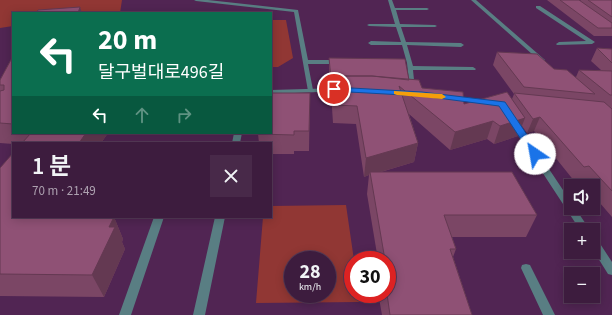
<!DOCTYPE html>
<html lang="ko">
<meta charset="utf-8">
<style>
body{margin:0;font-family:"Source Sans 3","Noto Sans KR",sans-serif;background:#482949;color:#f1f3f6;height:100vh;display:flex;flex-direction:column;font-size:15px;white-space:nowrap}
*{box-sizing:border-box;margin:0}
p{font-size:13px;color:#ada1b0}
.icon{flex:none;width:22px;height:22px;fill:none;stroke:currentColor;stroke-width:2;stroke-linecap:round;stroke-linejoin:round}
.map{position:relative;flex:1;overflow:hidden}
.sheet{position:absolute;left:12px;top:142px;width:260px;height:76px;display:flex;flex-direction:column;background:#3d1c3e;border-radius:0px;box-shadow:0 2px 10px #0003,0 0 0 1px #563a58}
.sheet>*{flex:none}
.guide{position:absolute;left:12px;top:12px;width:260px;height:122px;border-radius:0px;box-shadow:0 2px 10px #0003,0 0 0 1px #563a58;background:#0b6e4f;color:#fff;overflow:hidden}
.fabs{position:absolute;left:564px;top:179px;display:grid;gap:8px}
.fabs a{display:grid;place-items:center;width:36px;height:36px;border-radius:0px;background:#3d1c3e;box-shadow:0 2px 10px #0003,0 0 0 1px #563a58;font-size:20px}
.speed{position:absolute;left:284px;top:251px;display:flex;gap:8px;font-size:20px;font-weight:700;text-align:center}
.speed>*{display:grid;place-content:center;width:52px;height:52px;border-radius:50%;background:#3d1c3e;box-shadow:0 2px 10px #0003,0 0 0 1px #563a58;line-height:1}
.speed small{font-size:10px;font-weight:400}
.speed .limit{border:6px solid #d22;background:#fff;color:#111}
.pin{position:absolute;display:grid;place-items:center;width:34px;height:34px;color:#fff;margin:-17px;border:2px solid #fff;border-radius:50%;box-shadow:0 1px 4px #0007}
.me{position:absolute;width:44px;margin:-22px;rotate:327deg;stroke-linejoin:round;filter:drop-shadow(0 0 3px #0008)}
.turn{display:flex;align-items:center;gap:14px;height:84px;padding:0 20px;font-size:18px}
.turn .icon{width:52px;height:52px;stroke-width:2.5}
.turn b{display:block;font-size:28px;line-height:34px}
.lanes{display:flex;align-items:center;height:38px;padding:0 20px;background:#0003;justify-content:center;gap:20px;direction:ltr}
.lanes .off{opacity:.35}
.round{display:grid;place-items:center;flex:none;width:42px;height:42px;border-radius:0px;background:#482949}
.overview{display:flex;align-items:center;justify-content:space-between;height:68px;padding:0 20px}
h1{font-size:24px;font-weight:600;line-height:30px}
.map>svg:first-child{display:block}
.green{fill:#913734;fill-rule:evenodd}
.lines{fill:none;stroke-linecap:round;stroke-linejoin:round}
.service{fill:#597e83;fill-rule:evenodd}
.minor{fill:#597e83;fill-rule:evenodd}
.wall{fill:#7b4665}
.shaded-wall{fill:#643952}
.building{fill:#8f5175;stroke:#643952}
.route{fill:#1a73e8;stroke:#114b97}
.slow{fill:#f59e0b}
</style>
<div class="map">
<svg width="612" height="315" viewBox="0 0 612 315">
<rect width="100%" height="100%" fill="#512553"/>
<path class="green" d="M0 0H122L120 13H13V26L0 28Z
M271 20H286L293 58 278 67H271Z
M346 205 354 260 353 294H358L360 302 256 303 263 217H271V206ZM293 260H327V294H293Z"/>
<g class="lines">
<path class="service" d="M194 0H208L298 10 308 60H339L342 62 339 64H308L313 90 310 92 308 91 294 12 196 1Z
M388 0H392L395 8H427L429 9 427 10H396L400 24 435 25 437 26 435 27H401L406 42 461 43 464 45 461 47 407 45 413 66 473 67 476 69 475 70H413L415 90 412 92 410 91 407 63 402 45H371L368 43 371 41 401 42 396 27 369 26 367 25 369 24H395Z
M536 6H540L595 42 592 44 557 45 556 44 559 42 586 41 536 8Z
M154 217H164L131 315H119Z
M526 264 530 265 555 315H543L521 268 522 265Z"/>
<path class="minor" d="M471 0H476L545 60V62H541Z
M340 88 343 90 342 91 271 94V90Z
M454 96 486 100 489 102 486 104 452 99V97Z
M511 121H517L571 202V208H575L590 230H580L510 123Z
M234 133H242L240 143H232Z
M215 217H225L205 315H193Z
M593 238 597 239 612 262V275L608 274 593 250Z"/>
</g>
<path class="wall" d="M547 0H579L580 1 581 0H612V36H594Z
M597 48 612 49V217L593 195V186H585L581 182H575L534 131 527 133 522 126 518 136 494 144 487 139 450 150 409 114 418 143 414 162 381 172 537 215 526 237H452L456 249 453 257 472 315H382L379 298 380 294H387V260H378L367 194 369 175 364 177 356 124 333 123 331 93V86H330L329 66V58L409 80 422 88 464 104 512 99 514 94 493 65 497 52 554 69 576 77 579 70H601L591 61Z
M13 56V133H108L101 143H13V144L0 143V80Z
M310 93 309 151H294V154H271V143H259L258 134Z
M0 168 13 217H114L123 239 122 242 125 249 104 297 0 296Z"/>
<path class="shaded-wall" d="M80 7 82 13H78Z
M540 117 534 131 527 133 533 119Z
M525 118 518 136 494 144 500 126Z
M493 121 487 139 450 150 455 132Z
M86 133H108L101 143H79Z
M418 143 414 162 370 175V172L369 175 364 177 366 158Z
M114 217 123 239 122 242 125 249 104 297 92 275 109 227Z"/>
<path class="building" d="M560 0H579L612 23V28H598Z
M588 0H612V17Z
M80 7 78 13H36L38 10Z
M597 48 612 49V63Z
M497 52 537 54 554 69 567 70 595 94 524 87Z
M13 56V124L0 123V91L4 90V85H0V80Z
M329 58 405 59 409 80 372 76H332V78H331Z
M579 70 612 71V95H610Z
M332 76H372L419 80 422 88 463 92 464 104 507 92 525 118 500 126 493 121 455 132 399 86 418 143 366 158 357 106 334 105Z
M273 93H310L309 131H294V135L258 134V133H271V94Z
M514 93 604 102 612 109V191L589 166 584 167 540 117 533 119Z
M31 133H86L79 143H22Z
M13 153V217H114L109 227H115L92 275 0 274V168Z
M370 172H512L537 215H444L456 249H450L472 315H390L387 294V276H388L387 269V260H385Z"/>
<path class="route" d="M334 87 422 92 505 102 540 154 538 156H532L499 106 422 96 331 91V88Z"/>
<path class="slow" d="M394 91 442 94 446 97 442 99 397 95 394 94Z"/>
</svg>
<div class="fabs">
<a><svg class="icon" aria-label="sound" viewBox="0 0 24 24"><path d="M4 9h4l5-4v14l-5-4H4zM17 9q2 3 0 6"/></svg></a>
<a>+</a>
<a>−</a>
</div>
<div class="speed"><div>28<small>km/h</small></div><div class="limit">30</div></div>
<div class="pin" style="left:334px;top:89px;background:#d93025"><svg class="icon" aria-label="arrive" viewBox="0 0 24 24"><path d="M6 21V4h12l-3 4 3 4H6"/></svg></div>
<svg class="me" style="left:535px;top:154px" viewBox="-20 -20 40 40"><circle r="19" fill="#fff"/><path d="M0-13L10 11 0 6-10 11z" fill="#1a73e8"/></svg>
<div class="guide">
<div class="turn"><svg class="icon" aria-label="left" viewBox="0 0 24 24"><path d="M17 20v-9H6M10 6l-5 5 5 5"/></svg><div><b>20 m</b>달구벌대로496길</div></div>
<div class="lanes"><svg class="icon" aria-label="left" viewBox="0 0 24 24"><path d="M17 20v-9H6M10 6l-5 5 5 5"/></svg><svg class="icon off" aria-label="ahead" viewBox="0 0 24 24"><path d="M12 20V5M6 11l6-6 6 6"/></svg><svg class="icon off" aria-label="right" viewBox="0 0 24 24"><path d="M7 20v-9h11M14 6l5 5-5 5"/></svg></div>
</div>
<section class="sheet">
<div class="overview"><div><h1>1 분</h1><p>70 m · 21:49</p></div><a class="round"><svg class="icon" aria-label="close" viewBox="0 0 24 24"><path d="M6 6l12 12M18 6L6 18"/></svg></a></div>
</section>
</div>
